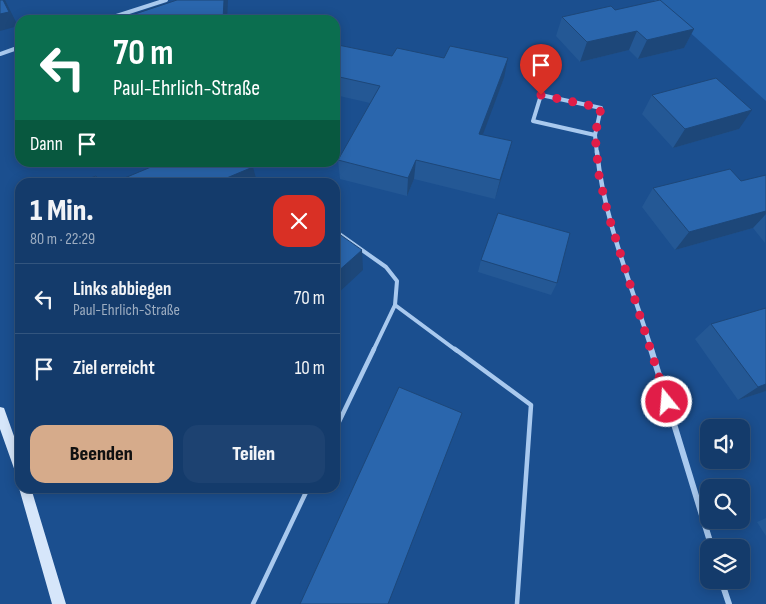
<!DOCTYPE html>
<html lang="de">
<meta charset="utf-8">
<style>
body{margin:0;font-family:"Sofia Sans Condensed",sans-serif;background:#1d4271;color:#f1f3f6;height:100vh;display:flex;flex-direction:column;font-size:19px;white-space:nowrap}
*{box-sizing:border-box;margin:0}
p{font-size:16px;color:#9dadc1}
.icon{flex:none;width:28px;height:28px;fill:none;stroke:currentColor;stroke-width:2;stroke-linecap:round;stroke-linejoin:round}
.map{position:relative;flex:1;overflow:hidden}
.panel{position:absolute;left:15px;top:178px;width:325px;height:315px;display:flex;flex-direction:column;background:#143b6b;border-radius:15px;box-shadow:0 2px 12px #0003,0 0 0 1px #33557e}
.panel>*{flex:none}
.hud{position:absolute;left:15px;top:15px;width:325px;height:152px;border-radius:15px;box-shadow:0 2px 12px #0003,0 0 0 1px #33557e;background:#0b6e4f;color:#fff;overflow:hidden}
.tools{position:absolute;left:700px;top:419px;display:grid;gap:10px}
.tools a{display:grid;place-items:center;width:50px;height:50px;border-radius:10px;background:#143b6b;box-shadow:0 2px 12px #0003,0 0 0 1px #33557e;font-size:25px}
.pin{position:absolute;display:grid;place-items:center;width:42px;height:42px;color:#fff;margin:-51px -21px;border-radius:50% 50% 50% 0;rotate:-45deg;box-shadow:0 0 5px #0007}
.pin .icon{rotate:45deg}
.me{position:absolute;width:55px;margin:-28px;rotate:343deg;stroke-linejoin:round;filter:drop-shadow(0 0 4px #0008)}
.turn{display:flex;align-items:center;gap:18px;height:105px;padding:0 15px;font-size:22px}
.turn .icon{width:65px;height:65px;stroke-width:2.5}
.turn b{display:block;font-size:35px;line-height:42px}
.then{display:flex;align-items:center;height:48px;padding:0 15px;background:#0003;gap:10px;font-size:19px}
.round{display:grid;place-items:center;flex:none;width:52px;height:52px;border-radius:15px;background:#1d4271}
.summary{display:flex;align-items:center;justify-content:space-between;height:85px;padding:0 15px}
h1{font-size:30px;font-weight:800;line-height:38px}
.cta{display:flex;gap:10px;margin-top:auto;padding:10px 15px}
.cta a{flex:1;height:58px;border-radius:15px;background:#d6ab8b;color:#111;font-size:20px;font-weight:800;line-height:58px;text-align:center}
.cta a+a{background:#1d4271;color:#f1f3f6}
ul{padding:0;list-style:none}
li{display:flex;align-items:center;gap:15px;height:70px;padding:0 15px;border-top:1px solid #33557e}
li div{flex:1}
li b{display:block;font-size:19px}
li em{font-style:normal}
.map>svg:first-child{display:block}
.green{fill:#2461a8}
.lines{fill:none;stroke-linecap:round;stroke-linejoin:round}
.service-far1{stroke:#a9c9ee;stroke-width:4}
.service{stroke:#a9c9ee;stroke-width:4.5}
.minor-far2{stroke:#a9c9ee;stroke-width:4}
.minor-far1{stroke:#a9c9ee;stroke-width:4.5}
.minor{stroke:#a9c9ee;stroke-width:6}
.secondary{fill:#d6e6fa;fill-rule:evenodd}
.wall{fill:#245895}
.shaded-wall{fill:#1d4779}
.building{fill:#2a66ad;stroke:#1d4779}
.route{stroke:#e11d48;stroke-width:9;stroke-dasharray:0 16.2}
</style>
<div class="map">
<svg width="766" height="604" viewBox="0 0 766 604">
<rect width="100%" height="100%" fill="#1b4f8f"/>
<path class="green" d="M654 0H766V101Z"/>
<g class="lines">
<path class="service-far1" d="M335 231 386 267 397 281 395 305
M373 351 395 305 457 351"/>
<path class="service" d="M455 349 531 405 517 604
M335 430 374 349
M253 604 308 488"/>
<path class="minor-far2" d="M104 20 166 0
M0 54 20 47
M541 95 601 108 595 135 533 121Z
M595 135 597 154"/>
<path class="minor-far1" d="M597 152C604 220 632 286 652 351"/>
<path class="minor" d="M651 349 712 548
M721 580 729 604"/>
<path class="secondary" d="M0 407 4 408 20 453V476L16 474 0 429Z
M20 485V488H31L66 604H52L19 488Z"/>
</g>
<path class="wall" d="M615 10 694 29 684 48 638 59 629 50 580 62 556 36 562 17Z
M335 49 392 56 504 78 482 135 512 141 495 199 414 179 407 196 340 179 338 160 370 103 335 95Z
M652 95 739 129 673 148 642 114Z
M766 175 765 243 753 228 675 250 642 207 653 188 741 181Z
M481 260 557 283 551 295 478 272Z
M711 324 766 391 738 400 695 339Z
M766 518V536L757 522Z"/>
<path class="shaded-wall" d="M3 0H5L18 26 0 31V14Z
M224 0H228L227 20H223Z
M694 29 684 48 638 59 647 40Z
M637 31 629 50 580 62 587 42Z
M508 58 504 78 476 153 479 134Z
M752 110 739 129 673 148 685 129Z
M512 141 507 160 495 199 500 180Z
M416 160 414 179 407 196 408 178Z
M253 167 257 182H217Z
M766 211V214L753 228 675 250 689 232Z
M362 250 363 270 335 296V274Z
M766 384V391L738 400 758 387Z"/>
<path class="building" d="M0 0H3L9 12 0 14Z
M177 0H224L223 20H117Z
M660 0 694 29 647 40 637 31 587 42 562 17 611 6 615 10Z
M338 45 392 56 397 48 444 58 450 46 508 58 479 134 512 141 500 180 416 160 408 178 338 160 380 86 335 76V49Z
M716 78 752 110 685 129 652 95Z
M163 162H250L253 167 217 182H115Z
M730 169 741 181 766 175V211L689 232 653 188Z
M96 176 100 182H80Z
M498 213 570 233 557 283 481 260Z
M335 231 362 250 335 274Z
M766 308V384L758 387 711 324Z
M399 387 462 413 388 604H300Z"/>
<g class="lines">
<path class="route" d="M541 95 601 108 595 135 599 175 608 214 667 402"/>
</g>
</svg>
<div class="tools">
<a><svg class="icon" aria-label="sound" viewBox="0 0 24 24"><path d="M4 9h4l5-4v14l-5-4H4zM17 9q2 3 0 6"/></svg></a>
<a><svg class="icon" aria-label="search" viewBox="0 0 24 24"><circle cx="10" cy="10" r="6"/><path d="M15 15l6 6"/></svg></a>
<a><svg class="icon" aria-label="layers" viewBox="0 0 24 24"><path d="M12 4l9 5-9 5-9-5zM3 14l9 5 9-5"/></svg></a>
</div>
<div class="pin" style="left:541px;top:95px;background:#d93025"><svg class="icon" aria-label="arrive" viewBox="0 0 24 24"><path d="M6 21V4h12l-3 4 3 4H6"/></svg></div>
<svg class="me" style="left:667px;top:402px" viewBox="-20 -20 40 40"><circle r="17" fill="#e11d48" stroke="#fff" stroke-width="3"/><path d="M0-11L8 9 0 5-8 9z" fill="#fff"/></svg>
<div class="hud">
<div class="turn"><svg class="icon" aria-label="left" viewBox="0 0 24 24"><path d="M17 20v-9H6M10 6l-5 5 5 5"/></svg><div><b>70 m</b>Paul-Ehrlich-Straße</div></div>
<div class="then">Dann<svg class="icon" aria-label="arrive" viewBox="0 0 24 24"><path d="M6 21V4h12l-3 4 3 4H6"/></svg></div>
</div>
<section class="panel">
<div class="summary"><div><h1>1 Min.</h1><p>80 m · 22:29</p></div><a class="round" style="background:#d93025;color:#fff"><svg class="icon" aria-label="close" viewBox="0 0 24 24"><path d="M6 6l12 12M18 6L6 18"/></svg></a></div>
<ul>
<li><svg class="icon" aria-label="left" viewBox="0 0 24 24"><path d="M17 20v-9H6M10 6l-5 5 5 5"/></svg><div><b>Links abbiegen</b><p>Paul-Ehrlich-Straße</p></div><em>70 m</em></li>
<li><svg class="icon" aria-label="arrive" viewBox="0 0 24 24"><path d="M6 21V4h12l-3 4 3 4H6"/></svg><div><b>Ziel erreicht</b></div><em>10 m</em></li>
</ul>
<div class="cta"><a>Beenden</a><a>Teilen</a></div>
</section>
</div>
